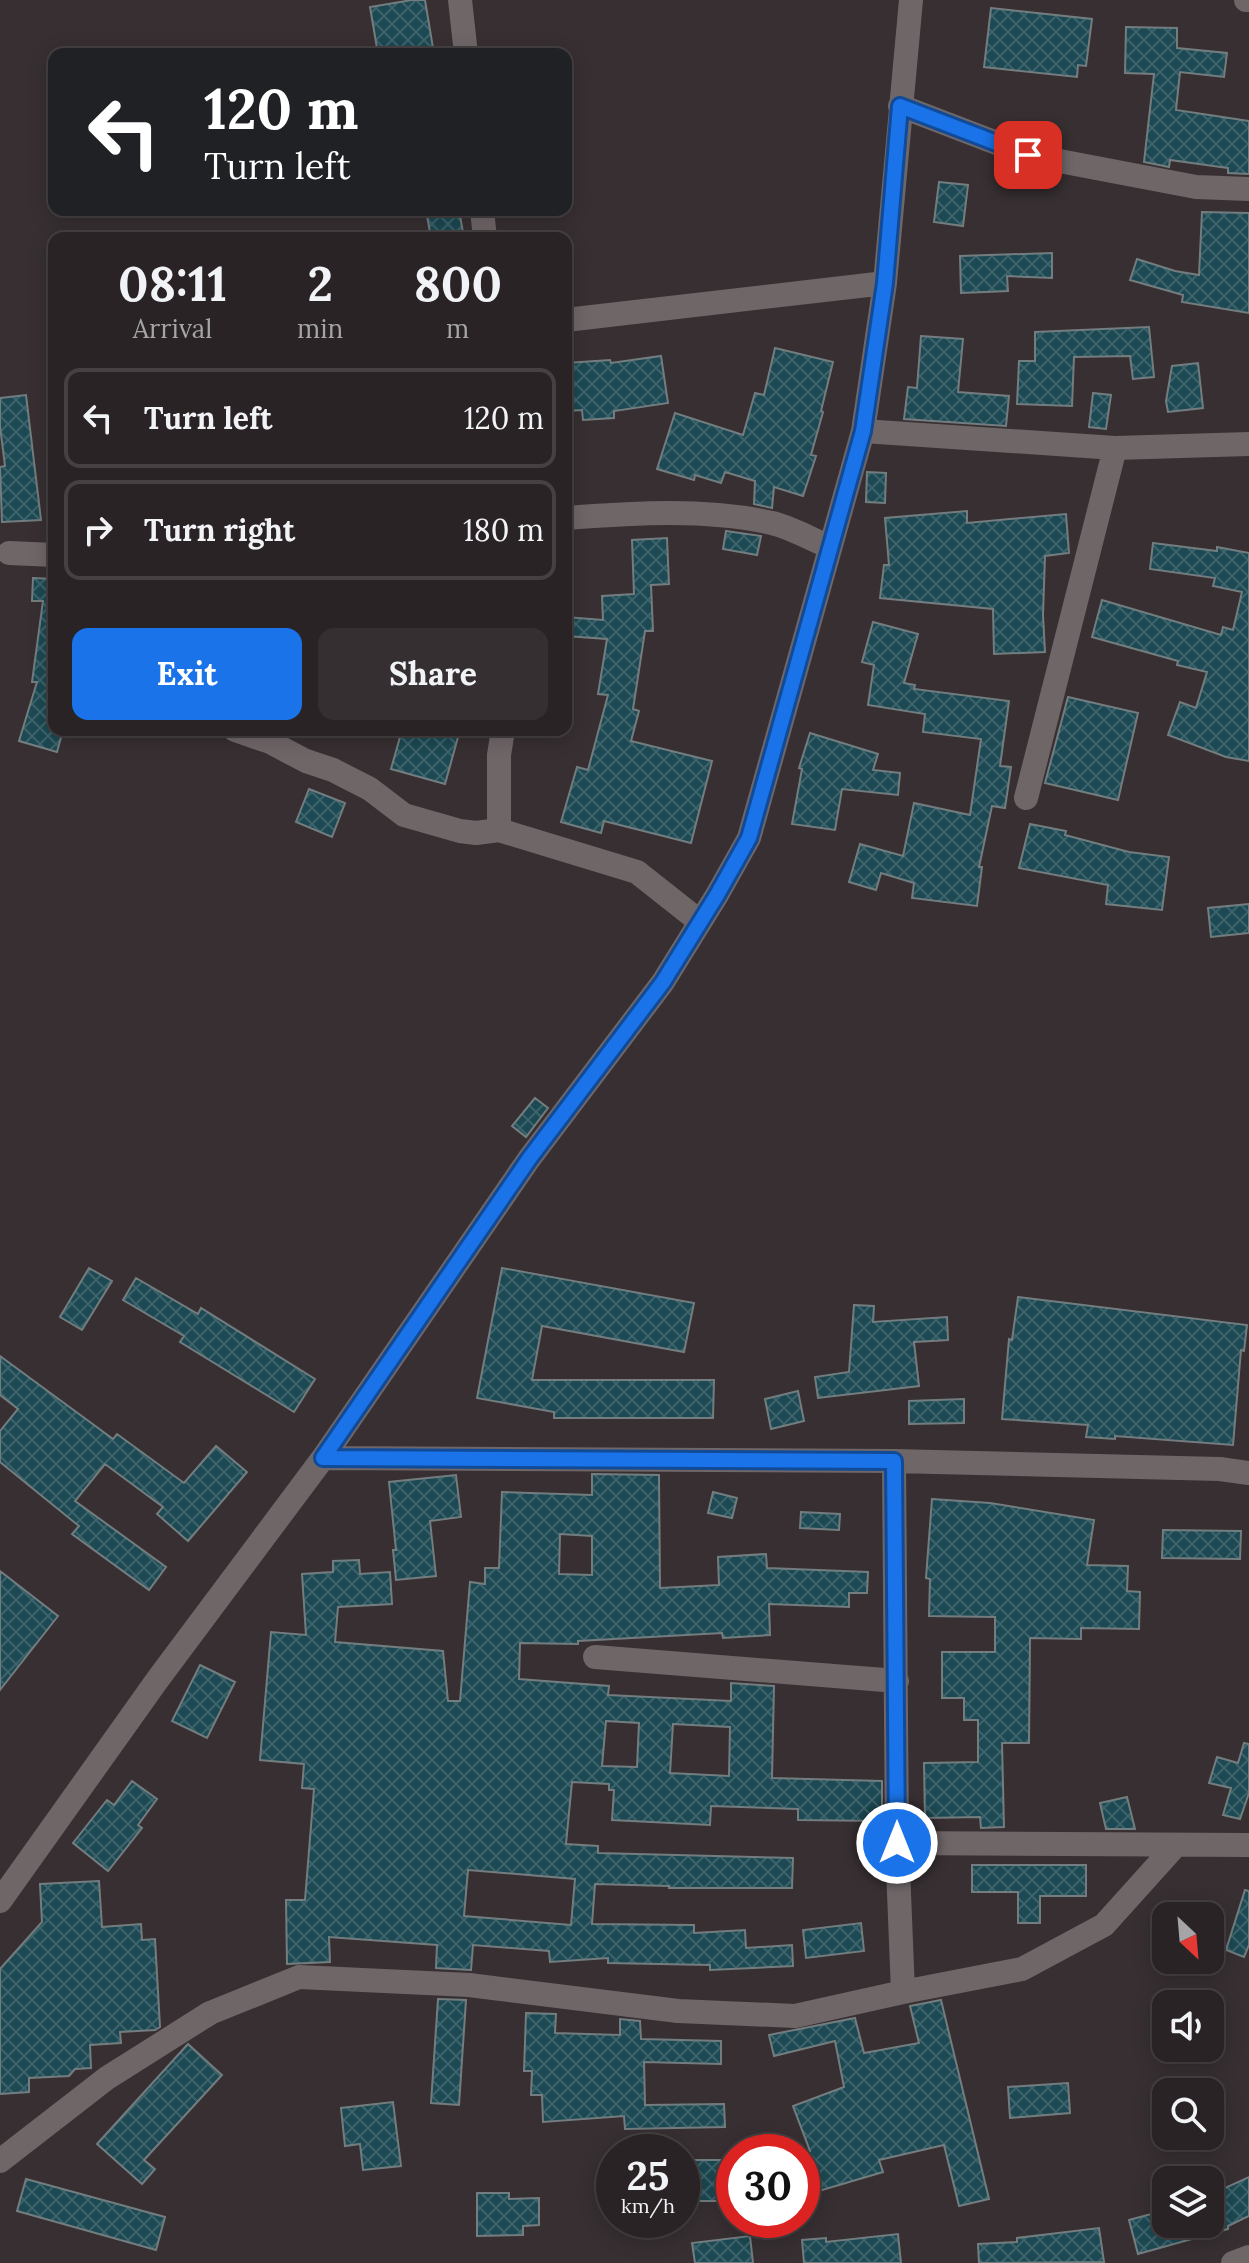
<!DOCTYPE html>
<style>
body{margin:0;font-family:Lora,serif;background:#352f32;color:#f1f3f6;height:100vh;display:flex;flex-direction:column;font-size:30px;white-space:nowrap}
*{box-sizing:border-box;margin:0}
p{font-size:26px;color:#a5a4a7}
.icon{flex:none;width:44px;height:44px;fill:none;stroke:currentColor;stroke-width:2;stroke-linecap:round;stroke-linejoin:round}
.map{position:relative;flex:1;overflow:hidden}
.details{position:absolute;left:48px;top:232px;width:524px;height:504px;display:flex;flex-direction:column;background:#292325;border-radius:16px;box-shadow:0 4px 20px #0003,0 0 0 2px #454042}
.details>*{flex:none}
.hud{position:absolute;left:48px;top:48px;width:524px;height:168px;border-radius:16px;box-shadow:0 4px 20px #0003,0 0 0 2px #454042;background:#202124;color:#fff;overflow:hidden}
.needle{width:52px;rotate:154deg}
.controls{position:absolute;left:1152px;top:1902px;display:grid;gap:16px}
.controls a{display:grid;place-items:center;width:72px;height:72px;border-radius:16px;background:#292325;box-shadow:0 4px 20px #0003,0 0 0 2px #454042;font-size:40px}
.speed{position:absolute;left:596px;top:2134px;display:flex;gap:16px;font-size:40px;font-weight:700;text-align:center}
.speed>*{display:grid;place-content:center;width:104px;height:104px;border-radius:50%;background:#292325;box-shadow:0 4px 20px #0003,0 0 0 2px #454042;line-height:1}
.speed small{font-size:20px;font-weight:400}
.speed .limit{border:12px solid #d22;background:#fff;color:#111}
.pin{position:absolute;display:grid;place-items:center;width:68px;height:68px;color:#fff;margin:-34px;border-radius:16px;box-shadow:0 4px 12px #0006}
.me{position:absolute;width:88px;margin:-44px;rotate:0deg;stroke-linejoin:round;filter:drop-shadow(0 0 6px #0008)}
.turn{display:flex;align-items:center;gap:28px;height:168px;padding:0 24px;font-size:36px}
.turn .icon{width:104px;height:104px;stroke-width:2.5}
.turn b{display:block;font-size:56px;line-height:68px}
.eta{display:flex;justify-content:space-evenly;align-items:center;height:136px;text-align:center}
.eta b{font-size:48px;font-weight:800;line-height:56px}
.action{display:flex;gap:16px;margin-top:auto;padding:16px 24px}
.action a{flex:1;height:92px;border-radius:16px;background:#1a73e8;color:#fff;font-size:32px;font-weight:800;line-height:92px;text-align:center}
.action a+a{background:#352f32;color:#f1f3f6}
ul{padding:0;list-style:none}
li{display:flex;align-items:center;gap:24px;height:100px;margin:0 16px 12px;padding:0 8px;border:4px solid #454042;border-radius:16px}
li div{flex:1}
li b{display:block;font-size:30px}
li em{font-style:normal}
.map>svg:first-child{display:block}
.building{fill:url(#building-cross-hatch);stroke:#737d7f;stroke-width:2;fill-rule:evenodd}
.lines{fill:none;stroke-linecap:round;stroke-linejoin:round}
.minor{stroke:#6f6668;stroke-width:24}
.route-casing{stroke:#114b97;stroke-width:20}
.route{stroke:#1a73e8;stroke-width:14}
</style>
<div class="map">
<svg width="1249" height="2263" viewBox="0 0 1249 2263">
<defs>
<pattern id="building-cross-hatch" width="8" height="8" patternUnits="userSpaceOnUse" patternTransform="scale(2)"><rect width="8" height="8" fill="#1c4953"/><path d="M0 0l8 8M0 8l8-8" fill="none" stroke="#3d636b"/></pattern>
</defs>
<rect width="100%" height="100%" fill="#372f31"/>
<path class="building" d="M412 0H425L434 54H378L370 7Z
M991 8 1092 19 1086 66 1078 65 1077 77 984 67Z
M1126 27 1177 28V48L1227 53 1224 77 1180 72 1176 110 1249 121V174L1228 173V168L1170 160 1169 167 1144 162 1154 74 1125 73Z
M939 182 968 185 963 226 934 222Z
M426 210H459L464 238H431Z
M1202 212 1249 213V313L1182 302 1183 295 1130 280 1137 259 1175 271 1199 275Z
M1052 253V278L1007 276 1008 291 961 293 960 256Z
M1149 327 1154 377 1133 379 1130 356 1074 357 1072 406 1017 404 1019 361H1035V332Z
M921 336 963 339 958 392 1009 396 1006 426 904 419 908 387 917 388Z
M775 348 833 362 821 411 823 412 811 455 816 456 803 496 774 487 772 508 754 504 755 481 725 472 721 483 695 475 694 480 657 469 675 413 743 435 755 393 764 395Z
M661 356 668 403 614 411V418L583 420 582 410 566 411V363L610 360 611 363Z
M1198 363 1203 408 1168 412 1166 401 1172 366Z
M1093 393 1111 395 1106 429 1089 427Z
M26 395 41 520 2 522 0 467 5 466 0 426V398Z
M867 472 886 473 885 503 866 502Z
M967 511V523L1066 514 1069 553 1045 556 1043 615 1045 652 994 654 993 609 880 598 884 565H889L885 518Z
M726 531 761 536 757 555 723 549Z
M667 538 669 584 651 585 653 631H645L633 709 639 711 631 741 712 761 691 843 604 821 601 833 561 822 577 767 588 770 608 695 598 694 607 639 566 636V617L603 620 602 596 634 594 632 540Z
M1153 543 1217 551V547L1249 553V761L1226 757 1168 735 1180 702 1196 708 1207 672 1177 665 1178 661 1092 637 1102 600 1221 635 1223 627 1233 630 1242 592 1213 586 1215 578 1150 569Z
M33 578 54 579V730H63L57 752 19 741 37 682H32L43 601H32Z
M873 622 918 634 904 683 915 685 914 689 1009 701 1000 766 1011 767 1005 808 992 806 979 867H982L977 906 912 898 914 883 881 873 876 890 849 882 860 844 903 856 914 803 970 815 981 739 923 732 925 714 868 705 874 665 862 662Z
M1068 697 1138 713 1118 800 1045 783Z
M402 730H460L445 784 391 769Z
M810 733 878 754 873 770 900 773 898 795 842 789 835 830 792 824 802 769 799 768Z
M309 789 345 803 332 837 296 822Z
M1030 824 1066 831 1065 835 1129 852 1169 857 1162 910 1106 904 1108 885 1019 868Z
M1249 904V933L1211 937 1208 908Z
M535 1098 548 1108 526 1137 512 1126Z
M89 1268 112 1281 82 1330 60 1317Z
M502 1268 694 1303 684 1352 542 1326 532 1380H714L713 1418H554V1412L477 1398Z
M136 1278 198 1314 201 1308 315 1379 294 1412 180 1342 184 1336 123 1300Z
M1018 1297 1247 1325 1244 1351 1241 1350 1233 1445 1115 1436V1439L1086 1437 1088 1425 1002 1419 1009 1339 1012 1340Z
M854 1305 874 1306 873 1322 947 1317 948 1340 914 1342 919 1386 818 1398 815 1377 849 1372Z
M0 1356 113 1439 117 1434 184 1483 216 1446 247 1472 188 1541 157 1514 163 1507 105 1464 75 1501 166 1567 149 1590 72 1534 79 1526 0 1462V1431L18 1409 0 1395Z
M798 1391 804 1421 771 1429 765 1399Z
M964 1399V1423L909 1424V1401Z
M592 1474 659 1475 660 1588 719 1585 718 1557 766 1554 767 1568 868 1572 867 1593H849V1607L769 1604 770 1635 723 1638 722 1633 578 1641V1644L520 1643 519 1679 609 1686 608 1695 731 1701V1683L774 1686 772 1778 882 1781V1821L798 1820V1809L711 1806 710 1825 612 1820 614 1790H609V1784L572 1782 566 1844 598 1846V1853L793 1858 792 1888H669V1886L595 1884 592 1924 694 1925V1933L745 1930 746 1948 792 1945 793 1966 710 1970V1965L608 1963V1958L550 1962 549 1951 473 1945 471 1970 436 1968 437 1945 329 1937 330 1962 287 1964 286 1900H305L314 1789 302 1788 304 1764 260 1760 271 1632 306 1635 302 1574 333 1572V1561L359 1560 360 1574 390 1572 392 1604 338 1607 335 1642 443 1651 448 1701H460L470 1582 485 1584V1568H499L502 1492 592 1495ZM560 1534 592 1536V1575L559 1574ZM606 1721 639 1723 637 1767 602 1766ZM673 1724 730 1727 729 1776 670 1773ZM468 1870 575 1879 571 1925 464 1916Z
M456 1475 461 1517 430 1521 436 1576 396 1580 393 1550H396L389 1482Z
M713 1492 737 1498 732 1518 708 1513Z
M932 1499 990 1503 1094 1520 1087 1565 1128 1566 1127 1591 1140 1592 1139 1629 1081 1628V1639L1030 1638 1029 1743H1002L1004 1827 981 1828 980 1817 925 1818 924 1763 978 1762V1720H964V1698H942V1652H995V1617L929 1616 930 1579 926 1578Z
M801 1512 840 1514 839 1530 800 1528Z
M1163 1530 1241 1531 1240 1559 1162 1558Z
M0 1571 58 1616 0 1690Z
M200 1665 235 1682 207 1738 172 1721Z
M1244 1743 1249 1744V1793L1240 1819 1223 1815 1231 1788 1209 1783 1217 1757 1238 1763Z
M132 1781 157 1799 138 1825 142 1828 108 1871 73 1843 107 1800 114 1805Z
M1127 1797 1135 1829H1106L1100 1803Z
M972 1865H1086V1896H1040V1923H1018V1892H972Z
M99 1881 102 1927 141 1924 142 1940 155 1939 160 2027 155 2030 120 2032 121 2043 90 2045 91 2068 75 2069 69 2076 29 2078V2092L0 2094V1969L42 1922 40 1884Z
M1245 1890 1249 1891V1945L1244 1957 1226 1950Z
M861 1923 864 1951 806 1958 803 1930Z
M438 1999 466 2000 459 2105 431 2103Z
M941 2000 989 2199 959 2206 944 2145 879 2160 883 2172 802 2196V2154L810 2151 793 2106 844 2087 835 2041 774 2056 769 2035 855 2018 864 2053 919 2043 910 2006Z
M526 2013 556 2014 555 2033 620 2035V2019L640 2021 641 2039 721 2041V2064L644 2062 645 2105 724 2104 725 2127 625 2129 624 2116 543 2122 542 2095H531L532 2071H524Z
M188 2044 222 2075 144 2160 155 2169 142 2184 97 2144Z
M1068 2083 1070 2113 1010 2118 1008 2087Z
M393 2102 401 2166 363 2170 360 2144 345 2146 341 2108Z
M682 2160H734V2201H682Z
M1249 2177V2216L1228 2226V2229L1138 2254 1129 2220 1166 2210V2224H1210V2195Z
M26 2179 165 2217 156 2250 17 2211Z
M477 2193H509V2199L539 2198V2225L523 2226V2235L477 2236Z
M1099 2228 1104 2262 979 2263 978 2244 1017 2242V2238Z
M898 2234 901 2263H804L802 2240 826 2238V2242Z
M750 2236 753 2263H695L692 2243Z"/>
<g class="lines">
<path class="minor" d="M460 0 466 54
M1246 0H1249
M900 106 1028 155 1196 187 1249 189
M482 210 485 238
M566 320 885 283
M863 431 1115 448 1249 444
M566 518C634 513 705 508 772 523 792 528 811 539 830 547
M9 553 54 555
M235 730 270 742 306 761 333 770 370 789 404 815 460 831 476 833 499 830
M503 730 499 755V830L637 872 699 921
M1026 798 1115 448
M323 1458 894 1461 1220 1469 1249 1473
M894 1461 897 1843 903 1992
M595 1657 897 1681
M897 1843 1249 1845
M0 1901 158 1679 323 1458 529 1159 663 982 717 895 749 838 863 431 885 283 911 0
M0 2161 107 2078 210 2013 299 1977 469 1985 678 2011 795 2016 903 1992 1022 1969 1104 1925 1176 1845
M1233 2263 1249 2257"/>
</g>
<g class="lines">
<defs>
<path id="route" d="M897 1843 894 1461 323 1458 529 1159 663 982 717 895 749 838 863 431 885 283 900 106 1028 155"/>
</defs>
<use href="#route" class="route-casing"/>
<use href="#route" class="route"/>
</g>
</svg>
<div class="controls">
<a><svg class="needle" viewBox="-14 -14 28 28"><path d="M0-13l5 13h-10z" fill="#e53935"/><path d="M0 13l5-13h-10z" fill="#a5a4a7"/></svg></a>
<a><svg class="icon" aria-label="sound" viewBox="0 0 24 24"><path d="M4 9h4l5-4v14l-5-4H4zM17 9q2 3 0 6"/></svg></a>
<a><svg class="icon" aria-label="search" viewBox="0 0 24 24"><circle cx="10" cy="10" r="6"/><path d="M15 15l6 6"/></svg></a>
<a><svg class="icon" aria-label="layers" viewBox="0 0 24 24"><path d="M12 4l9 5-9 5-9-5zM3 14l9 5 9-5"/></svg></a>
</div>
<div class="speed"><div>25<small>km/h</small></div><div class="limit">30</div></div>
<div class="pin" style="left:1028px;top:155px;background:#d93025"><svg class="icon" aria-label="arrive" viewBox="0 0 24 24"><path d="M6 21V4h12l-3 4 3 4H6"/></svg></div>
<svg class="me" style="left:897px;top:1843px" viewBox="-20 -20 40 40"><circle r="17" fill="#1a73e8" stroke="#fff" stroke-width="3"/><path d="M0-11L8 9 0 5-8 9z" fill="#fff"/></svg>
<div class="hud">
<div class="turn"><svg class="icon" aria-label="left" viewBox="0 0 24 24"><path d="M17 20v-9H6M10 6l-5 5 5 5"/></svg><div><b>120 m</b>Turn left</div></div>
</div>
<section class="details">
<div class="eta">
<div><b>08:11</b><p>Arrival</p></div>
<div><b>2</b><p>min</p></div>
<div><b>800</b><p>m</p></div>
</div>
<ul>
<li><svg class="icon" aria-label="left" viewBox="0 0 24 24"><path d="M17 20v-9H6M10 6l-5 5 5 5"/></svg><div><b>Turn left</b></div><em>120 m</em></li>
<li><svg class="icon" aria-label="right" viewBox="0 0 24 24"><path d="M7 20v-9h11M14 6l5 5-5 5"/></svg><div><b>Turn right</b></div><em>180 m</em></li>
</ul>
<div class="action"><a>Exit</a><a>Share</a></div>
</section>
</div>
